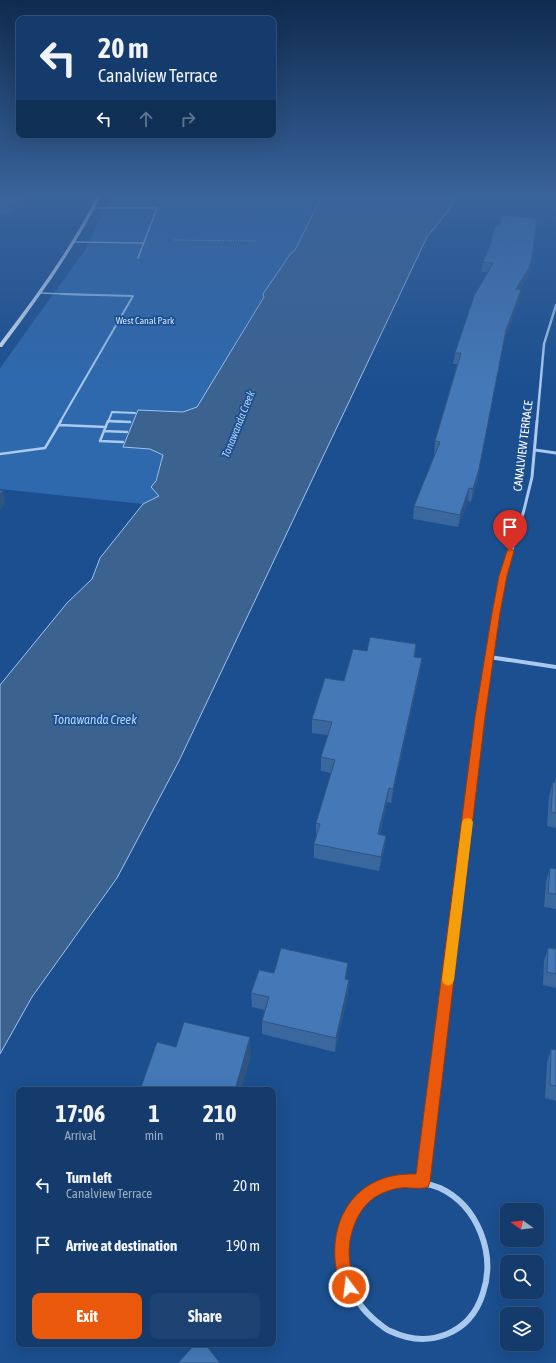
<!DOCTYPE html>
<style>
body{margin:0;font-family:"Asap Condensed",sans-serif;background:#1d4271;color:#f1f3f6;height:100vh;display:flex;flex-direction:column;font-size:15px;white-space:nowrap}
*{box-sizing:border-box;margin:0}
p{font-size:13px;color:#9dadc1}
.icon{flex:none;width:22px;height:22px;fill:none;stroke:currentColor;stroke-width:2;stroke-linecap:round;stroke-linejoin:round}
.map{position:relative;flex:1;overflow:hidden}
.side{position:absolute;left:16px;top:1087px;width:260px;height:260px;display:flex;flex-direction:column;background:#143b6b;border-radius:8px;box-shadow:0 4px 16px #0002,0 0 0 1px #33557e}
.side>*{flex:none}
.guide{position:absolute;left:16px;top:16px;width:260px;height:122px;border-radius:8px;box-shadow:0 4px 16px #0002,0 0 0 1px #33557e;background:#143b6b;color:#f1f3f6;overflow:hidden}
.needle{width:26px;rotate:284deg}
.fabs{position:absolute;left:500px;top:1203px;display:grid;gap:8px}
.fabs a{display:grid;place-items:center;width:44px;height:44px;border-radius:8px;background:#143b6b;box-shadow:0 4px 16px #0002,0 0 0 1px #33557e;font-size:20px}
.pin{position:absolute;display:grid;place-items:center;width:34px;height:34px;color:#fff;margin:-41px -17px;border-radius:50% 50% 50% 0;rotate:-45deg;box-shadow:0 0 4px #0007}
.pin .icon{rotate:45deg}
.me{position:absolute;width:44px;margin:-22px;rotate:345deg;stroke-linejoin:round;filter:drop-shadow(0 0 3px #0008)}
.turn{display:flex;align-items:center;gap:14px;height:84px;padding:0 16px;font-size:18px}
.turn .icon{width:52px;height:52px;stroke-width:2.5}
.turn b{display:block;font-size:28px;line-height:34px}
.lanes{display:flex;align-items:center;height:38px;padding:0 16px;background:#0003;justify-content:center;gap:20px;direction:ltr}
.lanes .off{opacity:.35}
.eta{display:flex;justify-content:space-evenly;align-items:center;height:68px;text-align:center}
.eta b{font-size:24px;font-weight:700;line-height:28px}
.action{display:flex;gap:8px;margin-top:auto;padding:8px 16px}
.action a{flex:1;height:46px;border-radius:8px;background:#ea580c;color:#fff;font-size:16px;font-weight:700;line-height:46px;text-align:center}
.action a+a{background:#1d4271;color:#f1f3f6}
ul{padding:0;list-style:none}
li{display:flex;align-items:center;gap:12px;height:60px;padding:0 16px}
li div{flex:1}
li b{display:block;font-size:15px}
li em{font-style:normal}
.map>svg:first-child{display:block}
.green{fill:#2e69ad}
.water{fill:#3c6290;stroke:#9cc4f0}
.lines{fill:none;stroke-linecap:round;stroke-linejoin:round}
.path{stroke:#a9c9ee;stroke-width:1;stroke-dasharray:1 1.5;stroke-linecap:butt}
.lane-far2{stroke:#a9c9ee;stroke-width:1.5}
.lane-far1{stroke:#a9c9ee;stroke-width:2}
.lane{stroke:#a9c9ee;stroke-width:2.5}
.street-far4{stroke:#a9c9ee;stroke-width:2.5}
.street-far3{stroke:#a9c9ee;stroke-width:3}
.street-far2{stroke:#a9c9ee;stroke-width:4}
.street-far1{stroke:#a9c9ee;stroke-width:5}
.street{stroke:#a9c9ee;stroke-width:6}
.secondary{fill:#d6e6fa;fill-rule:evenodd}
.wall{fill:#3a679d}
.shaded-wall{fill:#305480}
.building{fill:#4478b7;stroke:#305480}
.route{fill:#ea580c;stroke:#983908}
.slow{fill:#f59e0b}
.labels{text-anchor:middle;stroke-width:3.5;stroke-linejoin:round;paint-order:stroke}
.far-park-label{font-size:10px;fill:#cfe3fa;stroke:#1b4f8f}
.far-water-label{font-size:11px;font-style:italic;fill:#b5d3f5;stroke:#1b4f8f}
.street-label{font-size:12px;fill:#fff;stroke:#1b4f8f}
.water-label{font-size:13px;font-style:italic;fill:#b5d3f5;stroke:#1b4f8f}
</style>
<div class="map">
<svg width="556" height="1363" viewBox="0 0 556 1363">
<rect width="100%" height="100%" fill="#1b4f8f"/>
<path class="green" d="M112 194H323L295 250 291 253 197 408 183 412 138 410 123 447 150 449 163 455 155 481 159 496 143 504 0 489V368L85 250Z"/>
<path class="water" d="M323 194H456L449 210 427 237 179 761 117 878 32 997 0 1054V685L67 603 92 579 100 558 143 504 159 496 151 487 156 481 163 455 150 449 123 447 138 410 183 412 197 407 264 297 263 294 291 253 295 250Z"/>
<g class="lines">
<path class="path" d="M173 240 256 241"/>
<path class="lane-far2" d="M94 208H157L138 258
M73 242 144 243
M40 293 92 295"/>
<path class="lane-far1" d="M109 421 124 422
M60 422 133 296 61 294
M108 422 112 412 135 413"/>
<path class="lane" d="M108 421 100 441 123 442
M109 421 130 422
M59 425 106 427
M104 431 127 432
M0 454 45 448 61 421"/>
<path class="street-far4" d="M537 422 544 344 556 305"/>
<path class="street-far3" d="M535 450 556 453
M502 582 524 510 532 477 537 421"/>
<path class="street-far2" d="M489 657 556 667
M473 785 489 657 502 581"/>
<path class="street-far1" d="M441 1041 473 784"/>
<path class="street" d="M401 1181C414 1181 427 1183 440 1188 478 1206 496 1254 483 1293 470 1335 428 1349 390 1331 385 1329 381 1325 377 1322 349 1300 335 1259 348 1225 352 1212 360 1198 372 1191 381 1187 392 1184 401 1181Z
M423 1182 441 1040"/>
<path class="secondary" d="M98 194H102C75 248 38 299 2 347H0V343C36 296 72 247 98 194Z"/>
</g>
<path class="wall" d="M0 194H42L13 214 0 213Z
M483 262 531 267 527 278 520 290 519 300 504 341 477 482 471 502 468 501 458 527 413 519 414 506 435 454H434L435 441 457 364H453L455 353 488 272H481Z
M416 644 415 657 422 658 420 672 391 803 387 802 380 835 386 836 384 850 379 871 314 858V844L316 837V823L331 773 321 771V757L328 735 312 733V719L344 681 367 651Z
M556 776V828L547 826 549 796 553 782 554 783Z
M550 868 556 869V909L544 907 546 882Z
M548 948 556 949V988L543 985 544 961Z
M274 973 347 977 346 979 349 980 348 993 335 1052 262 1034V1021L265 1010 252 1007 251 993Z
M551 1049 556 1050V1101L545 1098 547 1063Z"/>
<path class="shaded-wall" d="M30 194H42L13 214 11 206Z
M532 257 531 267 527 278 515 300 516 289Z
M521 290 519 300 504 341 477 482 471 502 473 489 506 330Z
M469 488 468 501 458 527 460 515Z
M3 491 5 503 0 510V494Z
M422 658 420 672 391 803 393 789Z
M389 788 387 802 377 848 378 834Z
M386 836 384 850 379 871 381 857Z
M348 963 347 977 343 992 345 979Z
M349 980 348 993 335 1052 336 1038Z
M250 1037 251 1056 241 1090H235Z"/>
<path class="building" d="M0 194H30L11 206 0 205Z
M502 215 535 218V219L537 220 532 257 529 268 516 289 521 290 506 330 479 469 473 489 469 488 460 515 414 506 440 442 435 441 461 353H455L474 296 493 263 483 262 491 242 495 225 500 226Z
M0 490 3 491 0 494Z
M370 637 416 644 414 657 422 658 393 789 389 788 378 834 386 836 381 857 314 844 320 824 316 823 335 760 321 757 332 722 312 719 325 678 344 681 353 649 367 651Z
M553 782 556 783V813L551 812Z
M550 868 556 869V894L548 893Z
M281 948 348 963 345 979 349 980 336 1038 262 1021 269 997 251 993 259 970 274 973Z
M548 948 556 949V974L547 972Z
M184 1022 250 1037 235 1090H140L157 1042 176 1047Z
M551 1049 556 1050V1086L550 1085Z
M195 1344H205L220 1363H178Z"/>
<linearGradient id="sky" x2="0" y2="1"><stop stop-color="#0f2b4f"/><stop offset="0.51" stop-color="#39639b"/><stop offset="1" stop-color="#39639b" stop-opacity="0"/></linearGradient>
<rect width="556" height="384" fill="url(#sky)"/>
<path class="route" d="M510 548 514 551 507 576 500 613 485 717 430 1182 428 1187C419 1190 410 1187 401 1188 392 1189 384 1192 377 1196 356 1208 346 1240 350 1263 352 1273 358 1283 354 1293L349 1295 343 1293C319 1234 348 1171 416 1174L475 717 492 613 499 576 507 551Z"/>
<path class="slow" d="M468 818 471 819 473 822 454 980 452 984 448 986 444 984 442 980 462 822 464 819Z"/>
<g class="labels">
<g class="far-park-label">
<text x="145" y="324">West Canal Park</text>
</g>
<g class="far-water-label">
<text transform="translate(238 424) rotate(-68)" y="4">Tonawanda Creek</text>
</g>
<g class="street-label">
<text transform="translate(523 446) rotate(-83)" y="4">CANALVIEW TERRACE</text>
</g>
<g class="water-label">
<text x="95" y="724">Tonawanda Creek</text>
</g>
</g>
</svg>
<div class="fabs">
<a><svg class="needle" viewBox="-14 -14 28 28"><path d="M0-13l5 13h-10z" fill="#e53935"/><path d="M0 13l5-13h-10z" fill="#9dadc1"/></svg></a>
<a><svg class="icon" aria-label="search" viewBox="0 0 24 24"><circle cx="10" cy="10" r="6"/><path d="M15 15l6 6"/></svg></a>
<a><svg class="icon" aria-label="layers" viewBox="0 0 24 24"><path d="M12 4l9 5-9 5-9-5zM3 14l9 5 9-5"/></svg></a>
</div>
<div class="pin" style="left:510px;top:551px;background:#d93025"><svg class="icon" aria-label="arrive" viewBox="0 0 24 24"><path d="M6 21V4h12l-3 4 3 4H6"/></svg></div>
<svg class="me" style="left:349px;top:1287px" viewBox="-20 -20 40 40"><circle r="17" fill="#ea580c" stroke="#fff" stroke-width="3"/><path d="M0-11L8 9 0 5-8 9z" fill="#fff"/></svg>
<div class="guide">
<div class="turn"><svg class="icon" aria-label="left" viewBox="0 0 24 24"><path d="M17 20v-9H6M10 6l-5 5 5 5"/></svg><div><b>20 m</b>Canalview Terrace</div></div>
<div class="lanes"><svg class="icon" aria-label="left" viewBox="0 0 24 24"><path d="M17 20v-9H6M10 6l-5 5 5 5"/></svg><svg class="icon off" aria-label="ahead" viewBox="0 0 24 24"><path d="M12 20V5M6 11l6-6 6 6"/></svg><svg class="icon off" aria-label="right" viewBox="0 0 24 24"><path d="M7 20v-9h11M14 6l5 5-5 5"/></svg></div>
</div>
<section class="side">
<div class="eta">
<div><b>17:06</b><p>Arrival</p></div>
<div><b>1</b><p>min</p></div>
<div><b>210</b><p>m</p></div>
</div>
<ul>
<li><svg class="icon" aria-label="left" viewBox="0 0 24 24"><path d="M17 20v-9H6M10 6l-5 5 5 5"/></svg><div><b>Turn left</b><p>Canalview Terrace</p></div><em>20 m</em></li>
<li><svg class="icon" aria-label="arrive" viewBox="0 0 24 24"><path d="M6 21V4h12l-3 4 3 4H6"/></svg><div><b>Arrive at destination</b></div><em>190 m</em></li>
</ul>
<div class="action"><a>Exit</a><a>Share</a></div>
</section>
</div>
